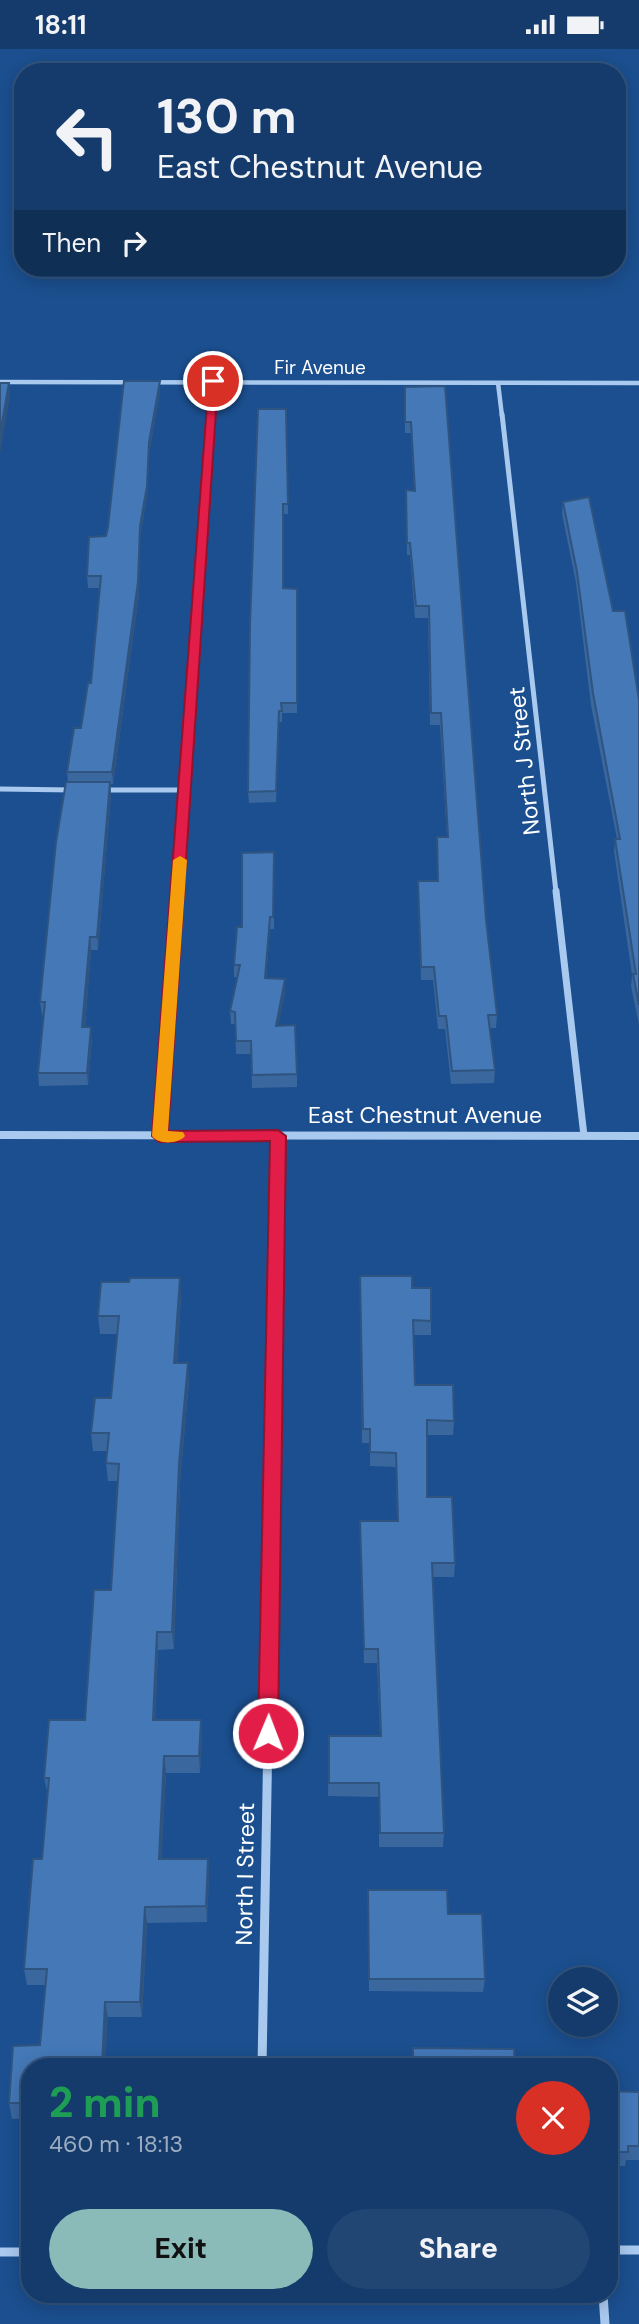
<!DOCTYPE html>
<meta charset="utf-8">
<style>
body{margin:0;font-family:"DM Sans",sans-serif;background:#214673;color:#f1f3f6;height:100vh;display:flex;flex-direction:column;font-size:26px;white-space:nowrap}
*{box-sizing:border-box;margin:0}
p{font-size:23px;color:#9dadc1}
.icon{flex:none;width:38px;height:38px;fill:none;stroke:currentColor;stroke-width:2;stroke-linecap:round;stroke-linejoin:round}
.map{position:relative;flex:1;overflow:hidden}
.side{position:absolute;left:21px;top:2009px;width:597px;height:245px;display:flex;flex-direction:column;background:#143b6b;border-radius:28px;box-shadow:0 4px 18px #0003,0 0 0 2px #33557e}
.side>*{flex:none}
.banner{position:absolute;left:14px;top:14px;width:612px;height:214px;border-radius:28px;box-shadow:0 4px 18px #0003,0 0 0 2px #33557e;background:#143b6b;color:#f1f3f6;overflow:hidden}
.fabs{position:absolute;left:548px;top:1918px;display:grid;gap:14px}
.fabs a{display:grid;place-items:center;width:70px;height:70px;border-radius:50%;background:#143b6b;box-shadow:0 4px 18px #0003,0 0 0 2px #33557e;font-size:35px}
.pin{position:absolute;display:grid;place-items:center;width:60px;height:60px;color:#fff;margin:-30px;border:4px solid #fff;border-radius:50%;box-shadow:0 2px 7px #0007}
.me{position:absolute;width:77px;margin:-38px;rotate:1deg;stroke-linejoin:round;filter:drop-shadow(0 0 5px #0008)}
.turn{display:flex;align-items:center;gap:24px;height:147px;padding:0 28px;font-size:32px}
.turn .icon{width:91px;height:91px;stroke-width:2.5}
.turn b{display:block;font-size:49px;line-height:60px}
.then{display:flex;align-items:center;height:66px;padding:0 28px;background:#0003;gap:14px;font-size:26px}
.round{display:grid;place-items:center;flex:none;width:74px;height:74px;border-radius:37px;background:#214673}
.summary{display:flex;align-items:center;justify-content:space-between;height:119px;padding:0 28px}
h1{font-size:42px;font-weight:800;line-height:52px;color:#1e9e55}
.primary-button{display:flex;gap:14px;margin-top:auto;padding:14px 28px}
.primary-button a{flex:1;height:80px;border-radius:42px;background:#8bbbb9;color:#111;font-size:28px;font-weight:800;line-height:80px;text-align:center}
.primary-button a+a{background:#214673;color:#f1f3f6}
.status{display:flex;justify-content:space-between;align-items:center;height:49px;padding:0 35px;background:#143b6b;direction:ltr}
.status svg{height:19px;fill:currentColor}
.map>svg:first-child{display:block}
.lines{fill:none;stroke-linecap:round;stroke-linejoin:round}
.minor-far3{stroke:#a9c9ee;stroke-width:4.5}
.minor-far2{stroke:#a9c9ee;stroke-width:5}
.minor-far1{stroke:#a9c9ee;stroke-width:7}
.minor{stroke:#a9c9ee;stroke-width:9}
.tertiary{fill:#a9c9ee;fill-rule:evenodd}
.wall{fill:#3a679d}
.shaded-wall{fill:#305480}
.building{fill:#4478b7;stroke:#305480;stroke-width:2}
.route{fill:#e11d48;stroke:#92132f;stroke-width:2}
.slow{fill:#f59e0b}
.labels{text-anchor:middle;stroke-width:5;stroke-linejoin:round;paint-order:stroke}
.far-street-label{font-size:19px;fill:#fff;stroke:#1b4f8f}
.street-label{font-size:23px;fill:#fff;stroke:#1b4f8f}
</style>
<div class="status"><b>18:11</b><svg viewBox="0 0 49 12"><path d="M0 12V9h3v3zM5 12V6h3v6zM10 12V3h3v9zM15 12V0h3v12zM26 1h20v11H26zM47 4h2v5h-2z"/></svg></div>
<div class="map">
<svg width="639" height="2275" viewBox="0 0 639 2275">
<rect width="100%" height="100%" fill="#1b4f8f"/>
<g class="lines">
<path class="minor-far3" d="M0 333 639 334
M498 334 502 367
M211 367 213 332"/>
<path class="minor-far2" d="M502 365 556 843
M0 740 73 741
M102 741H185
M176 843 211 365"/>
<path class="minor-far1" d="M556 842 584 1087
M159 1087 177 842
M272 1465 278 1087"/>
<path class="minor" d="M262 2018 272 1463
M609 2201H639
M0 2203H30
M603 2245 605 2275"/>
<path class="tertiary" d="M0 1082 639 1083V1091L0 1090Z"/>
</g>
<path class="wall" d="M445 337 486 871 497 966 496 979H490L495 1021 494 1034 451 1035 445 980H438L433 931H421L418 832H437V788H447L440 676H430L428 569H415L410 506H407L406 441 414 442 411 384H405V338Z
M160 343 149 405 147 448 140 489 139 545 113 735H110L111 746 98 901H91L85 978 92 990 88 1036 39 1037 38 1024 44 966H42L40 953 68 733 67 723 81 679 91 634 100 539H88L87 527 106 487Z
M286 360 288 465H284V539L297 540V664H282V673H279L276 753 249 754 248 743Z
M563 453 613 562 639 651V976L631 937 632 926 614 802 615 790H617L591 656 576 534 562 465Z
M274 803V880H270L266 929 285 930V943L278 977 297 1025V1038L252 1039 251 1005H236L235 975H231L230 962 237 928H234V916L242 878Z
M412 1239 431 1272V1286H413L415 1336 454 1372 453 1386H427V1448L455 1514 454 1528H433L444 1784 443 1798H379V1748L328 1747 329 1687H380L377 1614H364L360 1472H397L396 1418 370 1417V1394H362L360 1241Z
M181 1247 177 1314 189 1332 180 1433 174 1600 158 1601 155 1671 202 1688 200 1724H166L161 1810H208L209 1826 207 1873 147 1874 142 1968H108L30 2018V2069L12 2070 9 2054 40 1996 46 1936H27L24 1920 42 1810 48 1746 44 1729 85 1671 111 1541 118 1432H108L106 1414 107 1402H93L91 1384 111 1349 117 1285H100L98 1267Z
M368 1854 448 1865 485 1930 483 1943 369 1942Z
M609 2042 639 2043V2111H626L625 2117H609Z"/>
<path class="shaded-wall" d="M160 332V343L149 405 147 448 140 489 139 545 113 735 112 723 149 393Z
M9 334 10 347 0 405V385Z
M110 733 111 746 98 901 97 888Z
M270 868V880L265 941V929Z
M90 888 91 901 84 991 82 978Z
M285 930V943L276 989V977Z
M91 978 92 990 88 1036 87 1024Z
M180 1229 181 1247 176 1332 174 1314Z
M188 1314 189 1332 180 1433 174 1600 172 1583 179 1415Z
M157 1583 158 1601 155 1688 153 1671Z
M201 1671 202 1688 200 1724 199 1707Z
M164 1707 166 1724 161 1826 159 1810Z
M208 1810 209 1826 207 1873 206 1857Z
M145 1858 147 1874 142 1968 140 1953Z
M105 1953 108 1968 105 2018H102Z"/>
<path class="building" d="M124 332H160L149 393 147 437 140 477 138 533 112 723H67L74 679H81L88 634H91L101 527H87L89 488 106 487 108 478Z
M0 334H9L0 385Z
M445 337 486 871 497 966H488L495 1021 452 1022 446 967H439L434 918H421L418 832H438L437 788H448L441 664H431L429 557H416L410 494H407L406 441 415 442 411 373H405V338Z
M258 360H286L288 455H283V539L297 540V654H281L282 662H279L276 742 248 743 250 576Z
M589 448 613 562H625L639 651V956L633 925H636L615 790H620L593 644 577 523 563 453Z
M66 733H110L97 888H90L82 978H91L87 1024H38L45 953H40L56 793Z
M274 803 273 868H270L265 929 285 930 276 977 295 976 297 1025 252 1026 251 992H236L235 963 230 962 240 916H234L237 878H242V804Z
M360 1227H412V1239H431V1272L413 1271 415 1336H453L454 1372 427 1371V1448H452L455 1514H432L444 1784H380L379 1734H329V1687H381L378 1600H364L360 1472H398L396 1404 370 1403V1380H363Z
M130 1229H180L174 1314H188L179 1415 172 1583H157L153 1671H201L199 1707H164L159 1810H208L206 1857 145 1858 140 1953H105L102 2018H30V2054H9L13 1997 40 1996 47 1920H24L33 1810H42L49 1729H44L49 1671H85L94 1541H111L119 1415 106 1414 109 1384H91L95 1349H111L119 1267H98L101 1233H129Z
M368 1841H447L448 1865H482L485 1930H369Z
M413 1999 514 2000 515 2018H413Z
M609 2042 639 2043V2097H628V2103H609Z"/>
<path class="route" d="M209 329 218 332 168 1082 278 1081 286 1087 278 1684 275 1690 268 1693 261 1690 258 1684 270 1092 159 1093 152 1087Z"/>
<path class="slow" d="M180 807 187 811 168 1082 183 1083 185 1087C179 1095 158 1096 152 1087L173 811Z"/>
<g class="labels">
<g class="far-street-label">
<text x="320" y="325">Fir Avenue</text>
</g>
<g class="street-label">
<text transform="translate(524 712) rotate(-96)" y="8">North J Street</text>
<text x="425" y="1074">East Chestnut Avenue</text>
<text transform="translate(245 1825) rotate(-89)" y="8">North I Street</text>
</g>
</g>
</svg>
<div class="fabs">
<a><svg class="icon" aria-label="layers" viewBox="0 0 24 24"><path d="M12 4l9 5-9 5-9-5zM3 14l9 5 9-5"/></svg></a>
</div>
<div class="pin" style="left:213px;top:332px;background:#d93025"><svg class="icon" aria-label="arrive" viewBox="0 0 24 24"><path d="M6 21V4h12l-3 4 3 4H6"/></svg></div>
<svg class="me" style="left:268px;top:1684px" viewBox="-20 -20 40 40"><circle r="17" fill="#e11d48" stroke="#fff" stroke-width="3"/><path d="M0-11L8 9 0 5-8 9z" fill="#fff"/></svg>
<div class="banner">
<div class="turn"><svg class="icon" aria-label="left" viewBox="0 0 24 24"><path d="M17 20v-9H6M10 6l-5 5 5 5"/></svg><div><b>130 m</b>East Chestnut Avenue</div></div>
<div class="then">Then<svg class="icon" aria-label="right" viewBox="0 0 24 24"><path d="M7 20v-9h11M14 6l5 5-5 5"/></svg></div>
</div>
<section class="side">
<div class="summary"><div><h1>2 min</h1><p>460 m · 18:13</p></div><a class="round" style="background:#d93025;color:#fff"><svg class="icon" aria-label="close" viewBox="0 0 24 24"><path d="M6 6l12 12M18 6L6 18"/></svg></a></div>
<div class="primary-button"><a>Exit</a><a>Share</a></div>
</section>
</div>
